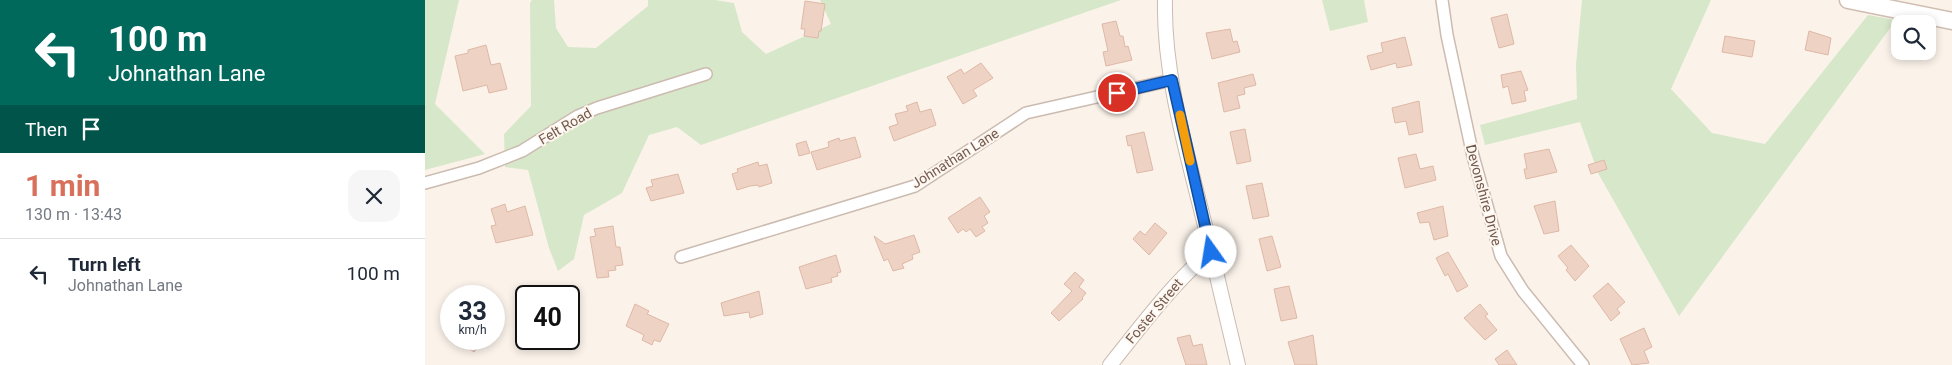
<!DOCTYPE html>
<meta charset="utf-8">
<style>
body{margin:0;font-family:Roboto,sans-serif;background:#f6f6f7;color:#1f2937;height:100vh;display:flex;flex-direction:column;font-size:19px;white-space:nowrap}
*{box-sizing:border-box;margin:0}
p{font-size:16px;color:#747a83}
.icon{flex:none;width:28px;height:28px;fill:none;stroke:currentColor;stroke-width:2;stroke-linecap:round;stroke-linejoin:round}
.map{position:relative;flex:1;overflow:hidden}
.panel{display:flex;flex-direction:column;background:#fff;width:425px}
.panel>*{flex:none}
.banner{background:#00695c;color:#fff;overflow:hidden}
.fabs{position:absolute;left:1466px;top:15px;display:grid;gap:10px}
.fabs a{display:grid;place-items:center;width:45px;height:45px;border-radius:10px;background:#fff;box-shadow:0 2px 8px #0003;font-size:25px}
.speed{position:absolute;left:15px;top:285px;display:flex;gap:10px;font-size:25px;font-weight:700;text-align:center}
.speed>*{display:grid;place-content:center;width:65px;height:65px;border-radius:50%;background:#fff;box-shadow:0 2px 8px #0003;line-height:1}
.speed small{font-size:12px;font-weight:400}
.speed .limit{border:2px solid #111;border-radius:8px;background:#fff;color:#111}
.pin{position:absolute;display:grid;place-items:center;width:42px;height:42px;color:#fff;margin:-21px;border:2px solid #fff;border-radius:50%;box-shadow:0 1px 5px #0007}
.me{position:absolute;width:55px;margin:-28px;rotate:347deg;stroke-linejoin:round;filter:drop-shadow(0 0 4px #0008)}
.turn{display:flex;align-items:center;gap:18px;height:105px;padding:0 25px;font-size:22px}
.turn .icon{width:65px;height:65px;stroke-width:2.5}
.turn b{display:block;font-size:35px;line-height:42px}
.then{display:flex;align-items:center;height:48px;padding:0 25px;background:#0003;gap:10px;font-size:19px}
.round{display:grid;place-items:center;flex:none;width:52px;height:52px;border-radius:15px;background:#f6f6f7}
.head{display:flex;align-items:center;justify-content:space-between;height:85px;padding:0 25px}
h1{font-size:30px;font-weight:700;line-height:38px;color:#d9705b}
ul{padding:0;list-style:none}
li{display:flex;align-items:center;gap:15px;height:70px;padding:0 25px;border-top:1px solid #e0e1e3}
li div{flex:1}
li b{display:block;font-size:19px}
li em{font-style:normal}
main{display:flex;flex:1;min-height:0}
.map>svg:first-child{display:block}
.green{fill:#d7e7c9}
.building{fill:#eed2c4;stroke:#dfb8a6}
.lines{fill:none;stroke-linecap:round;stroke-linejoin:round}
.minor-casing{stroke:#ccbbb0;stroke-width:14}
.tertiary-casing{stroke:#ccbbb0;stroke-width:16}
.secondary-casing{stroke:#d0bdb1;stroke-width:19}
.minor{stroke:#fff;stroke-width:11}
.tertiary{stroke:#fff;stroke-width:14}
.secondary{stroke:#fff;stroke-width:16}
.route-casing{stroke:#114b97;stroke-width:12}
.route{stroke:#1a73e8;stroke-width:9}
.slow{stroke:#f59e0b;stroke-width:9}
.labels{text-anchor:middle;stroke-width:4;stroke-linejoin:round;paint-order:stroke}
.street-label{font-size:14px;fill:#735a4f;stroke:#fef7f0}
</style>
<main>
<section class="panel">
<div class="banner">
<div class="turn"><svg class="icon" aria-label="left" viewBox="0 0 24 24"><path d="M17 20v-9H6M10 6l-5 5 5 5"/></svg><div><b>100 m</b>Johnathan Lane</div></div>
<div class="then">Then<svg class="icon" aria-label="arrive" viewBox="0 0 24 24"><path d="M6 21V4h12l-3 4 3 4H6"/></svg></div>
</div>
<div class="head"><div><h1>1 min</h1><p>130 m · 13:43</p></div><a class="round"><svg class="icon" aria-label="close" viewBox="0 0 24 24"><path d="M6 6l12 12M18 6L6 18"/></svg></a></div>
<ul>
<li><svg class="icon" aria-label="left" viewBox="0 0 24 24"><path d="M17 20v-9H6M10 6l-5 5 5 5"/></svg><div><b>Turn left</b><p>Johnathan Lane</p></div><em>100 m</em></li>
</ul>
</section>
<div class="map">
<svg width="1527" height="365" viewBox="0 0 1527 365">
<rect width="100%" height="100%" fill="#fbf3ea"/>
<path class="green" d="M0 0H34L10 104 60 154 0 170Z
M107 0H129L131 28 143 47 171 48 223 6V0H290L309 3 317 32 341 54 406 24 395 0H696L276 145 252 127 224 135 197 193 159 215 149 259 133 271 124 248 103 170 80 167 79 134 106 106 105 3Z
M897 0H939L943 22 905 31Z
M1157 0H1286L1246 89 1287 133 1340 144 1443 15 1471 20 1254 316 1173 173 1155 122 1060 145 1055 125 1152 99 1151 65Z"/>
<path class="building" d="M380 1 400 4 396 31H394L393 38 379 36 380 29H376Z
M1082 14 1089 44 1074 48 1066 18Z
M691 21 695 36H698L700 47 703 46 707 60 681 66 678 52 683 51 677 24Z
M805 29 808 42 812 41 815 52 787 59 781 33Z
M1384 31 1406 38 1403 55 1380 50Z
M1300 36 1330 41 1327 57 1297 52Z
M980 37 987 65 972 68 971 63 946 70 942 56 958 52 956 43Z
M61 45 66 65 75 63 82 89 64 93 62 85 38 91 30 56 43 53V50Z
M556 63 568 78 548 90 552 96 538 104 522 77 536 69 539 74Z
M1096 71 1103 90 1099 91 1101 101 1087 104 1083 86 1078 88 1076 75Z
M828 74 831 85 819 88 820 94 812 96 815 108 799 112 793 83Z
M994 101 998 132 984 135 981 121 970 123 967 108Z
M492 102 495 112 506 109 511 125 469 141 464 127 473 124 470 114 483 111 481 106Z
M820 129 826 161 812 164 805 132Z
M719 132 728 170 712 173 706 145 703 146 701 136Z
M430 137 436 157 392 170 386 152 404 147 403 142 414 138 415 141Z
M381 141 385 153 374 156 371 144Z
M1124 149 1132 172 1101 179 1099 169H1102L1099 154Z
M991 154 995 169 1008 166 1011 180 980 188 973 158Z
M1179 160 1182 169 1166 174 1163 165Z
M333 162 334 166 342 164 347 183 334 187 333 185 325 186 312 190 307 174 313 172 312 169Z
M253 174 259 193 226 201 221 188 228 186 226 180Z
M837 183 844 216 828 219 821 186Z
M555 197 565 212 559 216 563 223 557 227 560 231 551 237 545 229 541 232 538 229 533 233 523 218Z
M1130 201 1134 231 1119 234 1109 206Z
M80 204 82 212 100 206 108 235 71 243 66 226 71 225 66 209Z
M1018 206 1023 236 1009 240 1004 222 995 223 992 213Z
M730 223 742 233 724 255 708 239 715 231 720 235Z
M188 226 191 247H195L198 265 190 266 191 270 183 271 184 277 172 278 165 237 171 236 169 229Z
M489 235 495 252 487 255 488 259 477 264 479 268 468 271 463 259 459 261 449 236 460 244Z
M847 236 856 267 842 271 834 239Z
M1146 245 1164 266 1150 281 1141 270 1143 268 1133 256Z
M1023 252 1043 286 1032 292 1023 274 1020 276 1011 258Z
M411 255 416 272 412 273 413 276 406 278 407 282 381 289 374 267Z
M650 272 659 280 654 287 661 293 657 298 658 299 634 321 626 313 647 291 639 284Z
M1183 283 1200 302 1192 309 1195 313 1186 321 1168 296Z
M864 286 872 318 856 321 849 289Z
M334 291 338 314 325 318 324 312 299 316 296 303Z
M210 304 224 311 222 314 244 324 235 342 229 340 227 345 217 340 219 335 201 326Z
M1055 304 1063 314 1060 316 1072 330 1060 340 1039 318Z
M1219 328 1227 347 1219 351 1224 363 1207 365 1195 339Z
M765 335 768 346 777 344 782 365H761L752 338Z
M888 335 892 365H870L863 342Z
M31 339H59L49 352Z
M1082 350 1092 365H1074L1070 359Z"/>
<g class="lines">
<defs>
<path id="minor" d="M1017 0 1022 35 1048 156 1076 256 1098 291 1158 365
M0 183 54 168 97 151 153 116 172 108 281 74
M256 257 490 186 601 113 747 80"/>
<path id="tertiary" d="M786 251 813 365
M685 365C717 325 747 284 786 251 768 171 738 83 740 0"/>
<path id="secondary" d="M1423 0 1527 21"/>
</defs>
<use href="#minor" class="minor-casing"/>
<use href="#tertiary" class="tertiary-casing"/>
<use href="#secondary" class="secondary-casing"/>
<use href="#minor" class="minor"/>
<use href="#tertiary" class="tertiary"/>
<use href="#secondary" class="secondary"/>
</g>
<g class="lines">
<defs>
<path id="route" d="M692 93 747 80 786 252"/>
</defs>
<use href="#route" class="route-casing"/>
<use href="#route" class="route"/>
<path class="slow" d="M755 115 765 161"/>
</g>
<g class="labels">
<g class="street-label">
<text transform="translate(140 126) rotate(-30)" y="5">Felt Road</text>
<text transform="translate(530 158) rotate(-32)" y="5">Johnathan Lane</text>
<text transform="translate(1059 195) rotate(75)" y="5">Devonshire Drive</text>
<text transform="translate(729 311) rotate(-50)" y="5">Foster Street</text>
</g>
</g>
</svg>
<div class="fabs">
<a><svg class="icon" aria-label="search" viewBox="0 0 24 24"><circle cx="10" cy="10" r="6"/><path d="M15 15l6 6"/></svg></a>
</div>
<div class="speed"><div>33<small>km/h</small></div><div class="limit">40</div></div>
<div class="pin" style="left:692px;top:93px;background:#d93025"><svg class="icon" aria-label="arrive" viewBox="0 0 24 24"><path d="M6 21V4h12l-3 4 3 4H6"/></svg></div>
<svg class="me" style="left:786px;top:252px" viewBox="-20 -20 40 40"><circle r="19" fill="#fff"/><path d="M0-13L10 11 0 6-10 11z" fill="#1a73e8"/></svg>
</div>
</main>
